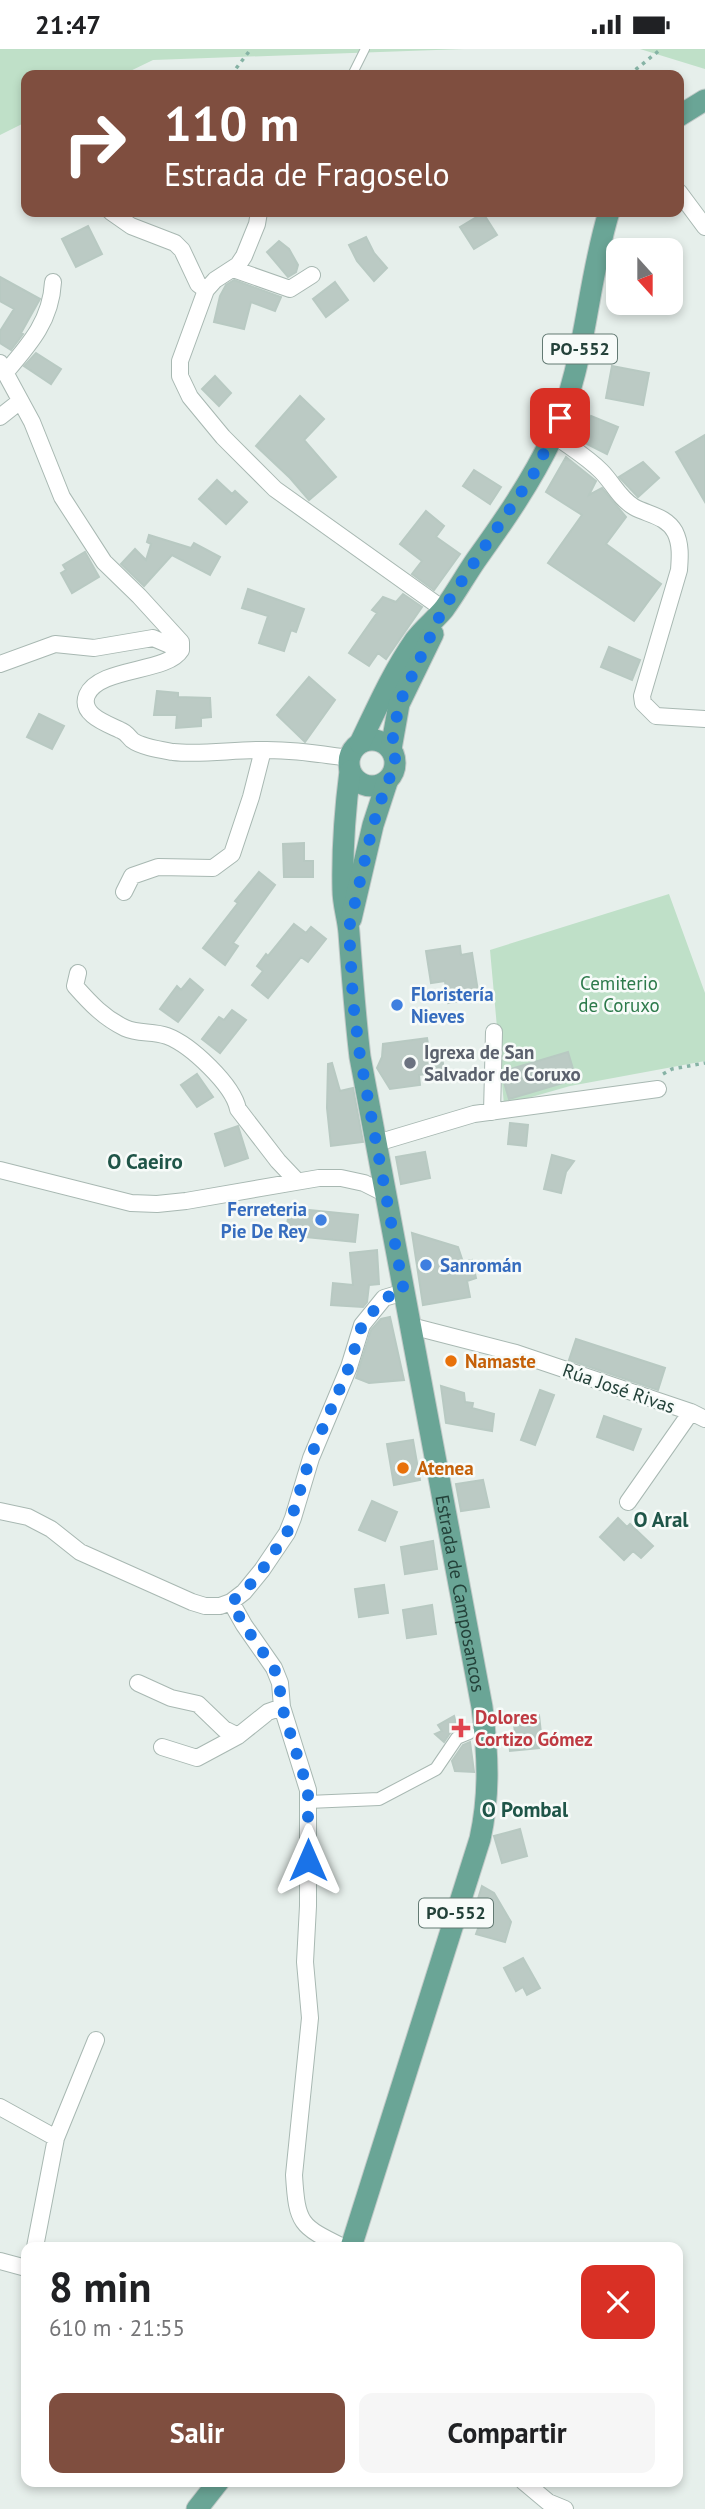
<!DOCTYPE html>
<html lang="es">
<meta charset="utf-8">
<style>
body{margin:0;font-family:"PT Sans",sans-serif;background:#f6f6f6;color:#202124;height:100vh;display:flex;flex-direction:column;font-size:26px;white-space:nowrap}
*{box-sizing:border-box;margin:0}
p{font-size:23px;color:#757577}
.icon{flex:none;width:38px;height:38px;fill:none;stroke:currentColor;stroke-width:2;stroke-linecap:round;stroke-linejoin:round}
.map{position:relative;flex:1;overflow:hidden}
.sheet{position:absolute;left:21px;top:2193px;width:662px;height:245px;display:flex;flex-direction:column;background:#fff;border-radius:14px;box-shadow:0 4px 10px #0003}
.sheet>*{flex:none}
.guide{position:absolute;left:21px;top:21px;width:663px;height:147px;border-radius:14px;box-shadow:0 4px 10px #0003;background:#7f4e3f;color:#fff;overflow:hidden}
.needle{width:46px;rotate:159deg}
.controls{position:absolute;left:606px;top:189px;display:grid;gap:14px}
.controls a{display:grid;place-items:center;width:77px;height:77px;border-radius:14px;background:#fff;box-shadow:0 4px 10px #0003;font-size:35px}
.pin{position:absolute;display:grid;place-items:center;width:60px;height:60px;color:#fff;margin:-30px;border-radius:14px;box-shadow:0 4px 10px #0006}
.me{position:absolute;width:77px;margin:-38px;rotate:0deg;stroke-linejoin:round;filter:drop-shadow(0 0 5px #0008)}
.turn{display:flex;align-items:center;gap:24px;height:147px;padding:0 28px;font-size:32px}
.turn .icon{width:91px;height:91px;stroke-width:2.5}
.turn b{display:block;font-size:49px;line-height:60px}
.round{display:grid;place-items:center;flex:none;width:74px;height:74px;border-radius:14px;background:#f6f6f6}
.overview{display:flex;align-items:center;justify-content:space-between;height:119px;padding:0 28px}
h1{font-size:42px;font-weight:700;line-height:52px}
.button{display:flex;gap:14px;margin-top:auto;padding:14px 28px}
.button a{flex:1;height:80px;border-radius:14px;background:#7f4e3f;color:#fff;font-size:28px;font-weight:700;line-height:80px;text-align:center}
.button a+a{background:#f6f6f6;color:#202124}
.status{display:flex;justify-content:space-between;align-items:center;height:49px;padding:0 35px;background:#fff;direction:ltr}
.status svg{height:19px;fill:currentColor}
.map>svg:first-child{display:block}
.green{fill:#bfe0c8}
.building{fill:#bbcac4;stroke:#b8c9c2;stroke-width:2}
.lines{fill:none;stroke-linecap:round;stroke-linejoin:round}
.service-casing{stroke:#a8b8b2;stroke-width:10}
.pedestrian-casing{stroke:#a8b8b2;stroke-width:14}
.minor-casing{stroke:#a8b8b2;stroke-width:18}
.primary-casing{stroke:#c2cac8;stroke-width:23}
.path{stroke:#86b3a5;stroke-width:3.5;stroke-dasharray:3.5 5;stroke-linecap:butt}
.service{stroke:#fff;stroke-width:8}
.pedestrian{stroke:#fff;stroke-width:12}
.minor{stroke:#fff;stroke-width:16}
.primary{stroke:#6aa596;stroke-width:21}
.route{stroke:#1a73e8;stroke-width:12;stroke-dasharray:0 21.6}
.shop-dot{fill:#3f7fe0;stroke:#f7fbf9;stroke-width:2.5}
.worship-dot{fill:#6b7280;stroke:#f7fbf9;stroke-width:2.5}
.food-dot{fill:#e8710a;stroke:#f7fbf9;stroke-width:2.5}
.health-dot{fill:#e0444e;stroke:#f7fbf9;stroke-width:2.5}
.labels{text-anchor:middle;stroke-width:5;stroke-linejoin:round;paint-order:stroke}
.shield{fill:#f7fbf9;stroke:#637a73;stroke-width:2}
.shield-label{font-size:18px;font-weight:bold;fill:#24423a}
.park-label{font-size:19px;fill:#2d7a4b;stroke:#f7fbf9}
.shop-label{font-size:19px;font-weight:bold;fill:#366cbe;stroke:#f7fbf9;text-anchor:start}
.worship-label{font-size:19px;font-weight:bold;fill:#5b616d;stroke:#f7fbf9;text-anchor:start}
.food-label{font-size:19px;font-weight:bold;fill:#c56008;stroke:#f7fbf9;text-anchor:start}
.street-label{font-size:19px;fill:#24423a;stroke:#f7fbf9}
.health-label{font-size:19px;font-weight:bold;fill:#be3a42;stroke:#f7fbf9;text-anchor:start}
.neighbourhood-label{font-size:21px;font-weight:bold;fill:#1f5548;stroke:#f7fbf9}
</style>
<div class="status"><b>21:47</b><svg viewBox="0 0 49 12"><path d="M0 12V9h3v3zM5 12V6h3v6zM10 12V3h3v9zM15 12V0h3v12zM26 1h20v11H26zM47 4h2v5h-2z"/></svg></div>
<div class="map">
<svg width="705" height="2460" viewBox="0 0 705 2460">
<rect width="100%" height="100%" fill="#e6efeb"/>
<path class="green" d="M0 0H464L153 11 122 26H26V73L0 86Z
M640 0H705V20Z
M669 845 705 944V1012L570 1037 504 1056 490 901Z"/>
<path class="building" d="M483 164 497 186 474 200 460 178Z
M88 177 102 205 76 218 62 190Z
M366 188 374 204 387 219 374 232 357 212 349 196Z
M279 192 289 200 298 216 296 223 288 228 267 203Z
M0 228 40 250 21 284 23 285 11 301 0 294V282L14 260 0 252Z
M234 231 281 248 275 262 251 253 244 280 214 273 220 247 226 236Z
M335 233 348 251 326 268 313 250Z
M36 304 61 320 51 335 24 317Z
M612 317 649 324 643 356 606 349Z
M215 327 231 344 219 357 202 340Z
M300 347 324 370 304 391 336 428 309 451 290 429 256 397Z
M591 367 618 378 607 405 581 392Z
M705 386V453L676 403Z
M566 408 596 432 589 446 602 439 626 468 606 495 661 535 634 572 548 514 582 466 546 443Z
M643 413 659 429 638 448 619 428Z
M474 421 501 438 490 455 463 437Z
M217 431 232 445 235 442 247 453 226 475 199 450Z
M426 462 444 477 436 488 460 505 434 541 412 525 422 512 400 495Z
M149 486 191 499 194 494 220 508 210 526 172 506 144 537 121 515 135 500 146 511 151 495 147 493Z
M85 503 99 528 72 544 61 524 66 521 63 516Z
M248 540 304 560 296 583 291 581 284 602 259 594 268 567 242 559Z
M403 545 422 558 386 610 378 604 369 617 349 604 377 564 372 561 383 548 396 553Z
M609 598 640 611 632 631 601 618Z
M309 628 335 651 305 693 277 666Z
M157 642 178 644V648L210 649 211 668 201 669V677L176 679 177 666H154Z
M39 665 64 677 52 700 27 688Z
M304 794V812H313V828H284L283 795Z
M259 823 275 836 233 894 238 897 225 916 203 899 238 854 235 852Z
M294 875 306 884 311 878 326 890 308 913 301 908 268 949 252 936 263 922 257 917 266 905 268 907Z
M460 897 461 906 472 904 479 949 448 954 445 932 431 934 426 902Z
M190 930 203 941 178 973 160 960 177 937 181 941Z
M232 961 246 971 220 1004 202 990 219 968 224 971Z
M427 989 429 1001 441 1000 444 1022 419 1026 420 1036 390 1040 377 1019 382 1008 383 995Z
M568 1003 576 1030 509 1050 503 1030 504 1022Z
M332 1014 340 1042 353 1039 363 1093 331 1097 327 1059 328 1015Z
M197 1025 213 1048 197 1058 181 1036Z
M510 1074 528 1076 526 1097 508 1095Z
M238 1077 248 1109 225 1117 215 1085Z
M425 1103 430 1129 401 1135 396 1108Z
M552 1106 574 1112 566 1123 561 1144 544 1140Z
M289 1159 358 1166 355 1193 286 1186Z
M412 1184 458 1198 463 1213 472 1211 476 1229 467 1232 470 1248 423 1256Z
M377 1201 379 1235 369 1236 367 1253 363 1258 331 1256 333 1234 353 1236 350 1204Z
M390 1268 404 1331 369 1334 356 1329 371 1281 381 1270Z
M576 1290 665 1319 658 1341 569 1311Z
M441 1337 464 1344 465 1353 473 1354 472 1359 494 1365 492 1382 446 1374Z
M540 1341 554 1346 535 1396 521 1391Z
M604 1367 641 1380 633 1401 597 1388Z
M413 1391 420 1431 394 1436 387 1395Z
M483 1431 489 1458 461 1462 456 1435Z
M372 1452 397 1463 385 1492 359 1481Z
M618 1469 627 1478 630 1475 653 1497 641 1509 633 1502 624 1511 600 1488Z
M433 1492 437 1520 405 1525 401 1498Z
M384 1536 388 1564 359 1568 355 1540Z
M432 1556 436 1585 407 1589 403 1561Z
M539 1666 542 1693 538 1694 539 1699 510 1702 508 1684 515 1683 513 1669Z
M454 1667 457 1679 450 1684 444 1693 435 1685 442 1682 438 1676Z
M470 1693 474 1723 455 1722 452 1712 463 1696Z
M520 1780 527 1807 502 1814 494 1787Z
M482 1837 494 1844 511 1873 505 1893 476 1885 480 1874 472 1869Z
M523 1909 540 1939 527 1946 523 1938 516 1942 504 1919Z"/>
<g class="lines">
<defs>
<path id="service" d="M352 26 365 0"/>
<path id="pedestrian" d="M308 1753 379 1750 436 1720 457 1689 469 1684"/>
<path id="minor" d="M679 143 705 178
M111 163 131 177 175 194 182 201 198 235 206 241
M259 163 257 175 244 207 238 216 215 231 206 241 180 312V327L190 348 223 388 275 440 443 560
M233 220 290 240 312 226
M0 314 32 373 62 448 104 513 139 547 181 593V601C167 624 99 618 87 646 79 666 108 675 120 681 126 683 128 687 132 691 141 698 162 701 173 703 201 706 231 701 259 701 290 700 319 705 349 709
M5 324C29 296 51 272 53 233
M0 368 19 353
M554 386C570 398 587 408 601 422 613 434 619 449 634 458 649 466 666 467 675 483 681 495 680 508 679 521L642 647 643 654 656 667 705 670
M0 615 55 595 94 599 153 589 181 601
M124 843 132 827 158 818 213 819 232 805 251 748 263 701
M78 924 75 937C90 954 104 969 125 979 138 985 153 982 167 987 191 996 233 1036 238 1060L278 1112 297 1132
M492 1063 494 983
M377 1094 474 1065 658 1040
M0 1121 131 1154 157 1155 186 1152 319 1129H341L364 1134 386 1145
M411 1277 516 1304 691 1363 705 1370
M628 1453 691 1363
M0 1462 28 1468 51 1480 80 1503 192 1553 205 1557H220L231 1553 244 1543 262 1521 287 1484 293 1469 311 1409 349 1318 362 1276 384 1249 404 1243
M231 1553 244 1576 274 1619 280 1634 282 1658 308 1741V1857L305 1913 310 1969 294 2126C297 2175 300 2177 343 2198
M138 1634 171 1649 198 1655 224 1680 238 1687
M162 1698 197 1709 238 1687 268 1663 282 1658
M0 2058 56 2089
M35 2198 56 2089 96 1991
M0 2212 26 2219
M523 2432 548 2453 565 2460"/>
<g id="primary">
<path d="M679 67 705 51"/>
<circle cx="372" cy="714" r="23"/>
<path d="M360 694C377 659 392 624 415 591 423 580 435 571 444 560 455 545 465 527 476 511 504 472 531 433 552 389 586 319 586 237 609 163"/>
<path d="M391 700 399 655 433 585"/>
<path id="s1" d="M350 722C345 761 342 801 343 841 343 856 348 869 349 884 352 925 355 966 360 1008L482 1658C488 1704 490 1745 480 1790L351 2198"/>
<path d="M351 870 373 776 387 733"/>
<path d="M197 2460 219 2432"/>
</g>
</defs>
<use href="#service" class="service-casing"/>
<use href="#pedestrian" class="pedestrian-casing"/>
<use href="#minor" class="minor-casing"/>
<use href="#primary" class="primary-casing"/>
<path class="path" d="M231 26 251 0
M629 26 661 0
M663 1025 672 1020 705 1014"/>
<use href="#service" class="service"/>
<use href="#pedestrian" class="pedestrian"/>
<use href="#minor" class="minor"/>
<use href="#primary" class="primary"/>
</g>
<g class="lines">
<path class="route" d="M308 1811V1741L282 1658 279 1634 274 1619 244 1576 231 1553 244 1543 262 1521 287 1484 310 1409 349 1318 362 1276 384 1249 404 1243 360 1007 353 953 349 879 373 776 387 733 395 721V707L391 700 399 655 443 560 536 421 560 369"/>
</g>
<g class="shop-dot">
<circle cx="397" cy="956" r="7"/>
<circle cx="321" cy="1171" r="7"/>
<circle cx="426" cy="1216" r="7"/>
</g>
<circle class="worship-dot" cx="410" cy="1014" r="7"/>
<g class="food-dot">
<circle cx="451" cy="1312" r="7"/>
<circle cx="403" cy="1419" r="7"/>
</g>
<path class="health-dot" d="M457.5 1668.5h7v7h7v7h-7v7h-7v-7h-7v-7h7z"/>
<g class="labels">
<g class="shield">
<rect x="543" y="285.5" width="74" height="29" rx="5"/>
<rect x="419" y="1849.5" width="74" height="29" rx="5"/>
</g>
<g class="shield-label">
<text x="580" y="306">PO-552</text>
<text x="456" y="1870">PO-552</text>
</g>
<g class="park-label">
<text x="619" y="941">Cemiterio<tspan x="619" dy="22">de Coruxo</tspan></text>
</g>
<g class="shop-label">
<text x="411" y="952">Floristería<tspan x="411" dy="22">Nieves</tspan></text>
<text x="307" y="1167" text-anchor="end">Ferreteria<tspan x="307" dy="22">Pie De Rey</tspan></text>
<text x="440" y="1223">Sanromán</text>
</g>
<g class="worship-label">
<text x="424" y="1010">Igrexa de San<tspan x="424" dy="22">Salvador de Coruxo</tspan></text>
</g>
<g class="food-label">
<text x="465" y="1319">Namaste</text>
<text x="417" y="1426">Atenea</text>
</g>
<g class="street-label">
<text transform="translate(619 1339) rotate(19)" y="7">Rúa José Rivas</text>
<text dy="7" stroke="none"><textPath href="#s1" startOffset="833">Estrada de Camposancos</textPath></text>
</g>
<g class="health-label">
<text x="475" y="1675">Dolores<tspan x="475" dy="22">Cortizo Gómez</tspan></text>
</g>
<g class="neighbourhood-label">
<text x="145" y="1120">O Caeiro</text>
<text x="661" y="1478">O Aral</text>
<text x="525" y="1768">O Pombal</text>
</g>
</g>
</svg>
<div class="controls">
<a><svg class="needle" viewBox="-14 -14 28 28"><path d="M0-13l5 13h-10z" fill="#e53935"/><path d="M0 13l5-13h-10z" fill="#757577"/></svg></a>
</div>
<div class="pin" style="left:560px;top:369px;background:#d93025"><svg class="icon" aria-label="arrive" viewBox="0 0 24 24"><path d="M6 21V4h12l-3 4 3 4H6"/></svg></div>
<svg class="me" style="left:308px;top:1811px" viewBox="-20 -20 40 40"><path d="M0-17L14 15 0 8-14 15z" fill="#1a73e8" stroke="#fff" stroke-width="4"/></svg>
<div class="guide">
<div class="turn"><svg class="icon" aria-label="right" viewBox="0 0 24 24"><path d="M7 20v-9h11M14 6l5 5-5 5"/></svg><div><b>110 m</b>Estrada de Fragoselo</div></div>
</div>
<section class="sheet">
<div class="overview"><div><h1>8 min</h1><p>610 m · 21:55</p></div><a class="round" style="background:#d93025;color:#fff"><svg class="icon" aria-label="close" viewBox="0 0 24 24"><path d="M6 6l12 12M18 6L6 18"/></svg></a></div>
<div class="button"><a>Salir</a><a>Compartir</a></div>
</section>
</div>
